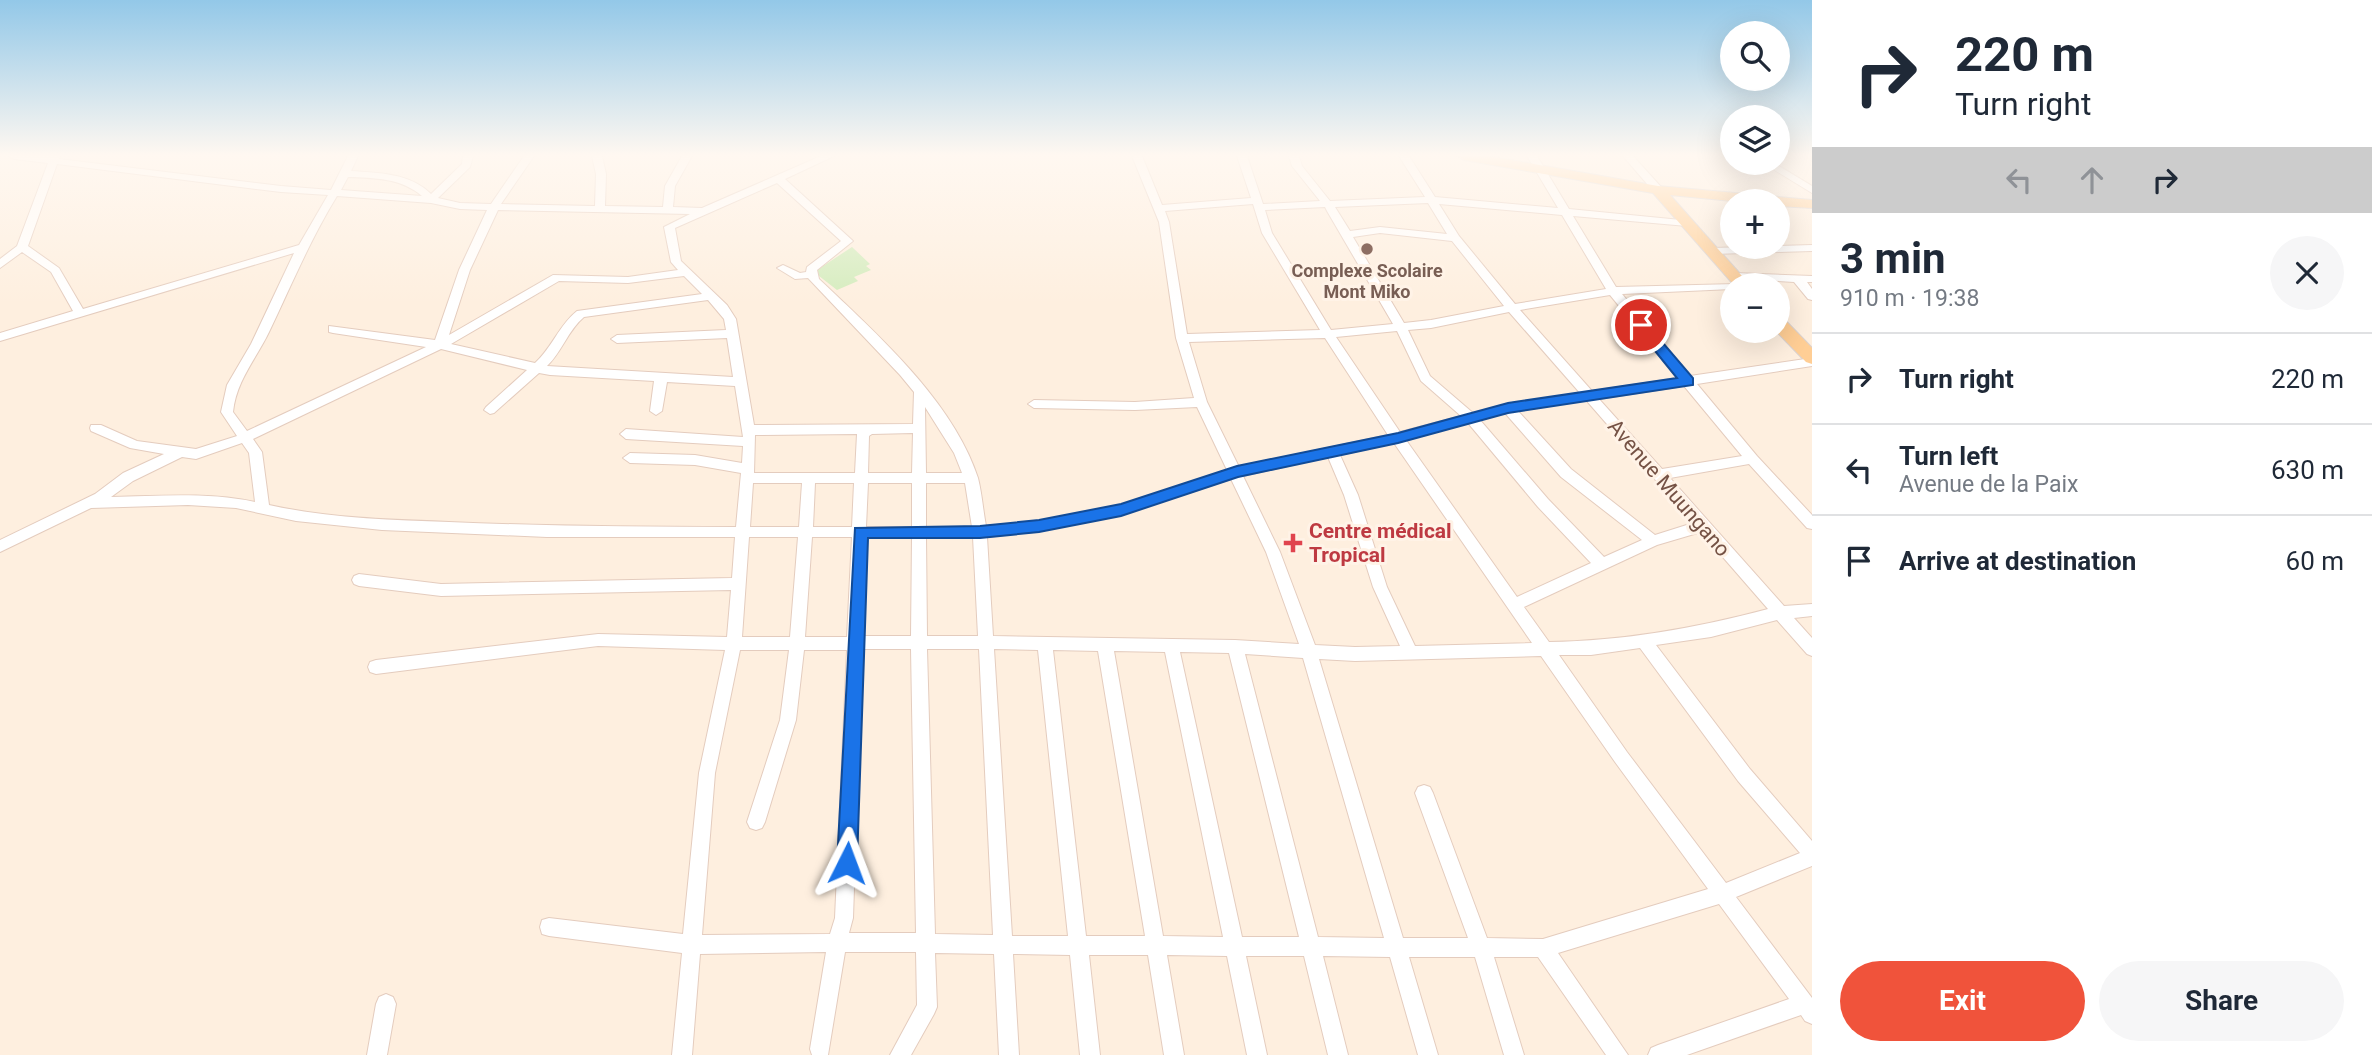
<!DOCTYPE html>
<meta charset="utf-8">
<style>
body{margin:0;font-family:Roboto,sans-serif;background:#f6f6f7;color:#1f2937;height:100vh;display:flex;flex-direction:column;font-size:26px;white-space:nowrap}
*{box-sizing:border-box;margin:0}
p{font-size:23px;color:#747a83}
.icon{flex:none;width:38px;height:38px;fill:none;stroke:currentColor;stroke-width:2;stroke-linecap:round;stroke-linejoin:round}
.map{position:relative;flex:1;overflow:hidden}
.panel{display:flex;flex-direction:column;background:#fff;width:560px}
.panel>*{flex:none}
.top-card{background:#fff;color:#1f2937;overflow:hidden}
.buttons{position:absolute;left:1720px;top:21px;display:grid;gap:14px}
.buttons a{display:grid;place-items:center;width:70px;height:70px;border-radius:50%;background:#fff;box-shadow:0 7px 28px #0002;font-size:35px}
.pin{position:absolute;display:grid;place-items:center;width:60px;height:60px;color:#fff;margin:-30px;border:4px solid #fff;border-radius:50%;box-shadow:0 2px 7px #0007}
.me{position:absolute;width:77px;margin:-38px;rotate:3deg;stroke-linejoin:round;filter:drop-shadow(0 0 5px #0008)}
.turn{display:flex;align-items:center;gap:24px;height:147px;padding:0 28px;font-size:32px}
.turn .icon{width:91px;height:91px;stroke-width:2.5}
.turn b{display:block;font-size:49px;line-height:60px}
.lanes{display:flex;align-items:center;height:66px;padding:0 28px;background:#0003;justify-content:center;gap:35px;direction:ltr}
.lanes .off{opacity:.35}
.round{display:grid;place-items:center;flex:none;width:74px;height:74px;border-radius:37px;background:#f6f6f7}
.summary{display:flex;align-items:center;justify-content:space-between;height:119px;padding:0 28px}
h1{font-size:42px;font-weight:700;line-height:52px}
.cta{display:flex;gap:14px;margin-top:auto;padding:14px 28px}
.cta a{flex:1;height:80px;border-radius:42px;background:#f0533b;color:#fff;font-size:28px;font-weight:700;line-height:80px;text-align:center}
.cta a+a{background:#f6f6f7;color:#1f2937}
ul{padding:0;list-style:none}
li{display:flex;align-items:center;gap:21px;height:91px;padding:0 28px;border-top:2px solid #e0e1e3}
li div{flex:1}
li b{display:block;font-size:26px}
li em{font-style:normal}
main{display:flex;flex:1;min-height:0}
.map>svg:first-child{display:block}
.green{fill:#d4ecbd}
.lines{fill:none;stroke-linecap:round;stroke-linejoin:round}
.minor-casing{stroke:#e4ccbe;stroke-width:2}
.major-casing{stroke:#dbd2cf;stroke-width:2}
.minor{fill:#fff;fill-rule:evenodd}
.major{fill:#ffce95;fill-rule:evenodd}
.route{fill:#1a73e8;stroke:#114b97;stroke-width:2}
.education-dot{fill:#8d6e63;stroke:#fff3e7;stroke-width:2.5}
.health-dot{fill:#e0444e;stroke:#fff3e7;stroke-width:2.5}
.labels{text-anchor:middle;stroke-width:6;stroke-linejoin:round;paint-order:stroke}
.far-education-label{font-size:18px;font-weight:bold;fill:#785e54;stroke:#fff3e7}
.street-label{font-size:21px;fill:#755245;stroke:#fff3e7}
.health-label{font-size:21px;font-weight:bold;fill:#be3a42;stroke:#fff3e7;text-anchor:start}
</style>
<main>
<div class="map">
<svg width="1812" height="1055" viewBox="0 0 1812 1055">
<rect width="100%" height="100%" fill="#feefdf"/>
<path class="green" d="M852 247 870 264 866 266 871 270 854 277 858 281 837 290 814 272Z"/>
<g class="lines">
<defs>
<path id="minor" d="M9 156H60L59 159 281 186 331 190 348 156H358L351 171C379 173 410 173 431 194L462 164 463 156H473L470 167 438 198 460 203 491 204 524 156H534L501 204 595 206 596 174 592 156H602L606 174 605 206 663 207 665 186 682 156H692L675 186 673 207 702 208 821 156H834L785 179 853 241 817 270 819 279C876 333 953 401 978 478 982 494 983 510 986 526L1039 521 1121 505 1227 470 1197 407 1135 410 1034 408 1028 404 1034 400 1135 402 1194 398 1176 338 1159 222 1132 156H1142L1162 205 1251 198 1237 156H1247L1263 204 1320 201 1292 166 1289 156H1299L1302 166 1330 201 1425 197 1399 156H1409L1435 197 1558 208 1527 156H1537L1569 209 1691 221V225L1687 226 1573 216 1616 287 1736 284 1737 285H1732V289L1622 294 1690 376 1812 358V366L1697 384 1757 456 1812 515V529L1807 528 1749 464 1670 478 1784 606 1812 604V616L1794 618 1812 638V656L1807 654 1777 620 1711 637 1656 645 1750 769 1812 841V866L1736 897 1812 998V1024L1805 1021 1801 1015 1687 1055H1648L1651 1048 1658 1045 1789 999 1719 904 1558 953 1628 1055H1606L1538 957H1494L1524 1055H1504L1475 957H1409L1438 1055H1418L1390 957 1323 956 1348 1055H1328L1304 956H1246L1267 1055H1247L1227 956 1167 955 1184 1055H1164L1148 955H1089L1100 1055H1080L1070 955 1013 954 1019 1055H999L994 954 935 953 937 1007 934 1014 911 1055H890L917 1005 916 952H845L828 1055H812L810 1049 826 952 700 954 692 1055H672L682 953 549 936 542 934 540 927 542 920 549 918 683 934 699 773 725 650 598 646 376 674 370 672 368 667 370 662 376 660 598 634 727 637 731 590 441 596 359 586 354 584 352 580 354 576 359 574 441 584 732 578 735 537H547L382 530 296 521 236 508 188 505 91 508 0 552V540L95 494 123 473 164 454 130 448 91 431 90 428 91 425H101L137 441 196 449 237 436 221 412 227 385 251 344 294 253 0 341V333L73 311 51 272 22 252 0 268V259L17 246 48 163 14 159ZM57 164 281 192 328 195 299 245 83 309 59 268 28 246ZM348 177C375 178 401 178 422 196L341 190ZM777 183 841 241 807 267 806 272 800 273 783 265 777 268 795 279 808 278 900 375 914 392 913 424 754 425 736 319 727 305 681 261 675 228ZM337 196 431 203 460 209 487 210 459 270 435 340 329 326V332L333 333 426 347 247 431 233 412C236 381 256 359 269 332 291 286 310 240 337 196ZM1428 203 1447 234 1380 227 1350 231 1335 207ZM1253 204 1262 233 1320 330 1187 334 1169 222 1165 211ZM1439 204 1562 215 1606 289 1515 304 1459 236ZM1325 207 1327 211 1393 324 1331 330 1272 233 1265 210ZM498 210 690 214 664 227 671 262 678 270 628 277 553 275 449 335 470 270ZM1380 233 1452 241 1504 306 1431 320 1404 323 1353 237ZM684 276 702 294 577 311C559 325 552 348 535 363L451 344 559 281 628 283ZM1610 295 1678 378 1592 391 1520 310ZM708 300 724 319 726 330 617 335 611 339 617 343 727 338 733 377 547 366C562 352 568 330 584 317ZM1509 312 1580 393 1508 404 1473 413 1430 376 1408 330 1431 328ZM1397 331 1421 381 1461 416 1400 432 1336 337ZM1325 338 1388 435 1239 467 1207 402 1189 342ZM441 349 527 370 486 407 484 410 490 414 494 413 539 373 550 375 654 381 650 411 656 415 662 411 667 382 735 386 743 437 626 429 620 434 626 439 743 446 742 463 695 455 630 453 623 458 630 463 695 465 741 473 736 527C640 527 545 526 449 522 389 520 328 518 269 505L262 452 253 439ZM1684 386 1742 456 1662 469 1599 399ZM1586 400 1693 523 1655 535 1571 469 1518 411ZM925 407 954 453 962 473H926ZM1505 413 1561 477 1642 540 1604 557 1548 499 1480 420ZM1468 423 1538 507 1591 563 1517 597 1406 440ZM913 433 912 473H868L869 436 872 434ZM857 434 855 473H754L755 435ZM242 443 249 453 255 502C208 492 159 496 111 497L133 481 182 457 196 459ZM1394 443 1532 643 1415 646 1387 587 1358 495 1340 455ZM1328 457 1344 495 1373 587 1400 646 1355 647 1315 645 1280 552 1243 476ZM1231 479 1266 552 1299 644 1235 640 993 636 987 537 1039 531 1121 515ZM753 483H802L799 527H750ZM815 483H854L852 527H813ZM868 483H912V527H866ZM926 483H965L972 527H926ZM1701 532 1768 609C1697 628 1623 641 1549 642L1524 607 1657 545ZM749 537H798L790 637H742ZM812 537H852L847 637H805ZM866 537H912L911 636H863ZM926 537H973L978 636H927ZM1640 648 1738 781 1800 853 1726 883 1627 752 1559 655H1591ZM862 649H911L916 933H849L853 918ZM927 649H979L993 935 935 934ZM994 649 1038 650 1068 936H1012ZM740 650H789L780 720 747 822 750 828 756 830 762 828 765 822 796 720 804 650H847L835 918 830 934 702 935 715 773ZM1053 650 1098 651 1145 936H1086ZM1114 651 1165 652 1223 937 1163 936ZM1180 652 1229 653 1299 937H1242ZM1245 654 1303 658 1384 938 1318 937ZM1541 656 1615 762 1708 889 1543 939 1487 938 1433 793 1430 787 1424 785 1418 787 1415 793 1468 938H1403L1319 659 1355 661Z
M1623 156H1633L1662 188V192H1654Z
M1763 163H1774L1812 186V193Z
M1812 245V251L1712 254 1707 251 1712 248Z
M1735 273 1812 276V282H1807L1812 289V300L1808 299 1794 282 1731 278 1729 276Z
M386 994 393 997 396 1004 387 1055H367L376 1004 379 997Z"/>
<path id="major" d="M1457 156H1488L1658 186 1812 200V208L1778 206V201H1732L1670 195 1750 285H1734L1653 193 1464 160Z
M1778 318 1784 319 1812 348V364L1806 362 1776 331Z"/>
</defs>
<use href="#minor" class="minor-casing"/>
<use href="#major" class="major-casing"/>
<use href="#minor" class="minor"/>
<use href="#major" class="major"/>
</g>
<linearGradient id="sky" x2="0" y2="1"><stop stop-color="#93c8e8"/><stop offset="0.51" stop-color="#fff8f1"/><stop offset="1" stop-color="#fff8f1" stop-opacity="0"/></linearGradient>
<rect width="1812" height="304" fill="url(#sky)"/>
<path class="route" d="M1641 321 1645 322 1693 378V385L1508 413 1398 443 1238 477 1121 516 1039 532 980 538H868L857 863 854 870 847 873 840 870 837 863 855 528 980 526 1039 520 1121 504 1237 466 1398 433 1508 403 1677 378 1634 325Z"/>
<circle class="education-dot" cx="1367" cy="249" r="7"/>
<path class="health-dot" d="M1289.5 532.5h7v7h7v7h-7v7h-7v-7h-7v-7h7z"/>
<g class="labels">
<g class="far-education-label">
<text x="1367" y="277">Complexe Scolaire<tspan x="1367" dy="21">Mont Miko</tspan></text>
</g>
<g class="street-label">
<text transform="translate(1669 488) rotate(49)" y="7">Avenue Muungano</text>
</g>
<g class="health-label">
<text x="1309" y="538">Centre médical<tspan x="1309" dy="24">Tropical</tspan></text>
</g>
</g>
</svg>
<div class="buttons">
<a><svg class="icon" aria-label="search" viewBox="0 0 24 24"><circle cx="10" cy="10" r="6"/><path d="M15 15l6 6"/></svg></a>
<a><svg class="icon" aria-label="layers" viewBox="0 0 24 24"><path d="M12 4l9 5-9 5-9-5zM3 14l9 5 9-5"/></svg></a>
<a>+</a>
<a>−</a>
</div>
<div class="pin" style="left:1641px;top:325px;background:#d93025"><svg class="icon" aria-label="arrive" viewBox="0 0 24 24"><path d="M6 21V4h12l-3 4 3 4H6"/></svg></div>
<svg class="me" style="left:847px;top:863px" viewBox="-20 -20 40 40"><path d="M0-17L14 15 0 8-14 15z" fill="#1a73e8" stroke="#fff" stroke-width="4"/></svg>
</div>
<section class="panel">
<div class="top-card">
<div class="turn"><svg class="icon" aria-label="right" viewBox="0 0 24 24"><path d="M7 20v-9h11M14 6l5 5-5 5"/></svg><div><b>220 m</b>Turn right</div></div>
<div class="lanes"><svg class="icon off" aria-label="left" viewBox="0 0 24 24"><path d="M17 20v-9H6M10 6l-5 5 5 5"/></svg><svg class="icon off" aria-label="ahead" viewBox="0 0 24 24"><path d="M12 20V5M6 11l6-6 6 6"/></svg><svg class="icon" aria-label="right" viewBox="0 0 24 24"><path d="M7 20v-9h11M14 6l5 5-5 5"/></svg></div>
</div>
<div class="summary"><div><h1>3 min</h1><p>910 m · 19:38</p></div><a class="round"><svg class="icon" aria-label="close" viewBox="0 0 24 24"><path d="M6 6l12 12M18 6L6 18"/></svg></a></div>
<ul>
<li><svg class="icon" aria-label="right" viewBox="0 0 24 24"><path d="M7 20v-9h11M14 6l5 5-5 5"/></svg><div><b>Turn right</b></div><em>220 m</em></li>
<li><svg class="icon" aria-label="left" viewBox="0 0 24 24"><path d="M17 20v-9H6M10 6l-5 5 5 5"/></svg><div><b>Turn left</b><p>Avenue de la Paix</p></div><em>630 m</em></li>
<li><svg class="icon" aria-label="arrive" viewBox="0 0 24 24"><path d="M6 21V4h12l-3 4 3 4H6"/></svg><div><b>Arrive at destination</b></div><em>60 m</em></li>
</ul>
<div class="cta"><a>Exit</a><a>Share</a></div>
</section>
</main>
